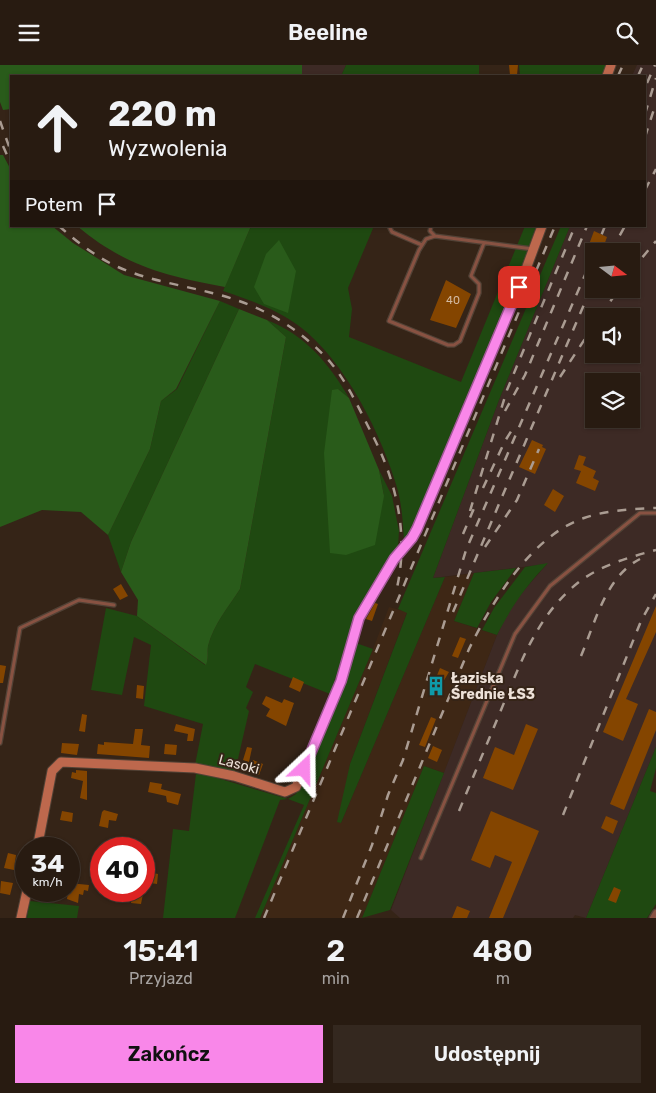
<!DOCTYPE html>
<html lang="pl">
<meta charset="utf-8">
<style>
body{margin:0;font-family:Rubik,sans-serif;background:#34281f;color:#f1f3f6;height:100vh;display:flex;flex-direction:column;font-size:19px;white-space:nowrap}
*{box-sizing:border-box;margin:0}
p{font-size:16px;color:#a5a19f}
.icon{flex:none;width:28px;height:28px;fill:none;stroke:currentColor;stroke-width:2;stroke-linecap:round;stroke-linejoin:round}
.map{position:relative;height:853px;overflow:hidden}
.drawer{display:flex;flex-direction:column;background:#281b11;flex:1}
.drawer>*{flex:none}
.hud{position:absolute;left:10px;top:10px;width:636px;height:152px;border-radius:0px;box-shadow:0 1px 4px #0004,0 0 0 1px #443931;background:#281b11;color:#f1f3f6;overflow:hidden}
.needle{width:32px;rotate:106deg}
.controls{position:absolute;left:585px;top:178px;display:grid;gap:10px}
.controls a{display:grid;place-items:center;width:55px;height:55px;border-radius:0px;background:#281b11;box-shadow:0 1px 4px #0004,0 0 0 1px #443931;font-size:25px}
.speed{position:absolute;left:15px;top:772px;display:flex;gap:10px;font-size:25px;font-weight:700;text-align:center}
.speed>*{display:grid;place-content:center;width:65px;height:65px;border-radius:50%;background:#281b11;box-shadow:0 1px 4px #0004,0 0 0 1px #443931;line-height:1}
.speed small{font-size:12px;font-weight:400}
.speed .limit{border:8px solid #d22;background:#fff;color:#111}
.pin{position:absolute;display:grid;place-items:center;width:42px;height:42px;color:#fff;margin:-21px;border-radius:10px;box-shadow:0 2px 8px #0006}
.me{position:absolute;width:55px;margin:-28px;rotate:23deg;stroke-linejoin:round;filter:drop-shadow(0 0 4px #0008)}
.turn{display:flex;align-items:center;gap:18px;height:105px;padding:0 15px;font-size:22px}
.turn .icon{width:65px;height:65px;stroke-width:2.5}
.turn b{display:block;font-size:35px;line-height:42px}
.then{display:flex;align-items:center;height:48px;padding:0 15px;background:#0003;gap:10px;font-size:19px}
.eta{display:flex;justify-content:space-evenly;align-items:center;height:85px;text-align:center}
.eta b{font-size:30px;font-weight:600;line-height:35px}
.cta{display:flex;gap:10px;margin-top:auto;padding:10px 15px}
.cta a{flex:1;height:58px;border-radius:0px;background:#f987e9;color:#111;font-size:20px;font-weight:600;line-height:58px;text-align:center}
.cta a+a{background:#34281f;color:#f1f3f6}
header{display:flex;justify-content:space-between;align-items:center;height:65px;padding:0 15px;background:#281b11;font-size:22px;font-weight:600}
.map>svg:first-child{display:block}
.built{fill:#3e2715}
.industrial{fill:#3d2a25;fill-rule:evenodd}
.green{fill:#1f4911}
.forest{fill:#295b1a}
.building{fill:#844500}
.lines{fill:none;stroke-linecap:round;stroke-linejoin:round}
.lane-casing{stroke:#524236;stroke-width:5.5}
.street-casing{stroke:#524236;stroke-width:9}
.secondary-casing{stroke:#524236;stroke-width:11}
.lane{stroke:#885242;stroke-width:3}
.street{stroke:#885242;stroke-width:6}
.secondary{stroke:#bd684d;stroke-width:9}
.rail{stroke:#aa9c92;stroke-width:2.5;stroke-dasharray:9 9;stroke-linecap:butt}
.route-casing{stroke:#a25897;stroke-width:12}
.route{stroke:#f987e9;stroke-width:9}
.labels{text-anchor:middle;stroke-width:4;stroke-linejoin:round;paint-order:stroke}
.number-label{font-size:11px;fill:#d3baa2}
.poi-label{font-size:14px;font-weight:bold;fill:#ede1d8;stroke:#352417;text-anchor:start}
.street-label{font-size:14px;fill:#ede1d8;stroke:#352417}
</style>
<header><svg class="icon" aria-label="menu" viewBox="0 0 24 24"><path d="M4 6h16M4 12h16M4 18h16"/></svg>Beeline<svg class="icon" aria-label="search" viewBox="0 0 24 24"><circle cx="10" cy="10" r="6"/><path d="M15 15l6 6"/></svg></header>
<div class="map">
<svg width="656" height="853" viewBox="0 0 656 853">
<rect width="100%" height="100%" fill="#352417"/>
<path class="built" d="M474 508 454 556 497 570 444 708 424 701 362 853H260L373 584 389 542 407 547 350 699 341 758 445 512Z"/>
<path class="industrial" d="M302 0H346L341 11H302Z
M637 0H656V682L586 853 575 850 573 853H400L391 845 497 570 513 538 547 499 433 513 499 335 570 161H645V11H632ZM594 186H631V224H594ZM594 251H631V289H594ZM594 316H631V354H594Z"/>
<path class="green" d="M346 0H479V11H341Z
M519 0H608L604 11H520Z
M251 161H374L348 223 352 244 349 272 461 317 525 161H536L516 220 410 471 404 476C403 459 402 442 398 426 383 372 345 295 299 261 276 244 250 235 223 226Z
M561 161H570L499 335 433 513 445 512 341 758 337 757 350 699 407 548 398 544Z
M220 236 239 244 131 477 121 507 108 470 150 384 161 336 177 324Z
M267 255C305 270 329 298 349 333L338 324 384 431 379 405 392 431 399 466 398 482 357 549 330 629 255 599 246 622 253 627 246 643 249 646 235 707 195 700 203 659 144 641 151 580 134 572 122 630 91 625 106 543 137 551 205 600C210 592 207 588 208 581 213 560 229 541 240 524L286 272Z
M548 498C525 522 512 541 497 570L482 565 494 543 525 502Z
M516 503 491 537 477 563 454 556 474 508Z
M356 578 373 584 260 853H255L304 740 288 734 280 735 235 853H163L173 764 189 766 196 709 207 710 288 734 296 729 346 615Z
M656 682V703L650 726 656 728V839L647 853H586Z
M424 701 444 708 390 845 362 853Z
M30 836 79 841 77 853H27Z"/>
<path class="forest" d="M0 0H302V11H11V44L3 45 0 37Z
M0 90H3L11 105V161H52L73 178 124 210 220 236 176 324 161 336 150 384 108 470 81 447 42 445 0 462Z
M77 161H251L225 222C165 211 125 201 77 161Z
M279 175 296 206 288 248 264 239 254 222 266 189Z
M239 244 267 255 286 272 240 524C229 541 213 560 208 581 207 588 209 592 206 600L137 551 138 535 121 507 131 477Z
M338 324 349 333 379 405 384 431 375 480 346 490 330 488 324 388 332 325Z"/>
<path class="building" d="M509 0H518L517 10H510Z
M594 166 607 172 602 186H594V197L584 193Z
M446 215 471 229 456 263 430 255Z
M532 375 543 380 542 382 546 384 535 409 519 402Z
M579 390 586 392 583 400 596 406 593 413 599 416 595 426 576 418 581 406 574 404Z
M553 424 564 431 555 447 544 440Z
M121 519 128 531 120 535 113 524Z
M375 538 378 539 372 556 366 554Z
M656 541V567L626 634 638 639 623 676 603 667Z
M460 572 466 574 458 593 452 591Z
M0 600 6 601 3 618H0Z
M440 603 449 607 437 627 431 625Z
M293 612 304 617 300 627 289 622Z
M137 620 144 621 143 634 136 633Z
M266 631 282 638 284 634 294 638 286 661 266 651 270 644 262 639Z
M649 644 656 647V665L624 745 610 739Z
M82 649 87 650 85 667 79 666Z
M431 652 436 654 425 682 419 680Z
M176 659 195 664 193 676H187L188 669 174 666Z
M526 659 538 664 513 725 483 713 495 682 514 690Z
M135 664H143L141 680 150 681 149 693 97 689 98 679 104 680V677L133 679Z
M62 678 79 679 77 690 61 688Z
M165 679 177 680 176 690 164 689Z
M433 681 442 685 437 697 428 693Z
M247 682 252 683 249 697 243 695Z
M253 695 263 699 259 710 250 708Z
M76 705 87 706V735L80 733 83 716 71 713 72 707 76 708Z
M150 717 162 719 161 724 181 729 178 740 167 737 166 731 148 727Z
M104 745 118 749 116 756 109 755 108 763 99 761 102 747Z
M62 746 73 748 72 757 60 755Z
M491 746 539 766 503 853H489L512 797 495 790 490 803 471 795Z
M606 751 618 756 613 769 601 763Z
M8 788 16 790 14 805 4 803Z
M144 806 158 809 157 819 144 817Z
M1 816 13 818 10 830 0 828Z
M69 818 89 820 88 826 84 825 83 830 79 829 78 838 67 834Z
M614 822 621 825 616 838 608 835Z
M132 827 143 829 141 839 131 838Z
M457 841 470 846 467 853H452Z"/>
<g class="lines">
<defs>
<path id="lane" d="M389 161 392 167 422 180
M431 161 430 166 435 171
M484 178 471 211 479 219V228L460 276 454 280H448L389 256 419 185 426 174 435 171 533 184
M0 678 20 563 79 535 114 540
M421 793 515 569 550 521 640 448H656"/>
<path id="street" d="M653 853 656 848"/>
<path id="secondary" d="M607 11 611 0
M37 784 52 706 61 697 195 703 234 711 285 727 296 722 341 616 359 553 394 494 412 473 417 464 526 204 542 161
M21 853 27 826"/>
</defs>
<use href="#lane" class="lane-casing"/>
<use href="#street" class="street-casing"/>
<use href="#secondary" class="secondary-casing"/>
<use href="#lane" class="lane"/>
<use href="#street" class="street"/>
<use href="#secondary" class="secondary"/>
<path class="rail" d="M618 11 623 0
M638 11 643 0
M647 18 655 0
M645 49 656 13
M0 56 11 87
M645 72 655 41
M3 81 11 99
M645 125 656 104
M59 161C77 177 96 192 118 202 147 215 181 220 212 228 259 239 299 262 331 298 349 320 361 348 374 373 398 421 409 474 396 527
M595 186 605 161
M611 186 625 161
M631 206 656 176
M600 251 619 224
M560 312 594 260
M505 346 525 310 587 161
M483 423 505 376 515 360
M470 446 507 325 575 161
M463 469 475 441
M485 482 517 435 539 384
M453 547 594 216
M581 591C595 558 606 511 640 494
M459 746C473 712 487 679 501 645 521 597 537 550 579 517 601 500 630 492 656 485
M563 750 641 556 656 529
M264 853 555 161
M343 853 372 780 388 730 403 695 466 485 594 189
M357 853 469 584C492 537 531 471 584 453 607 445 632 444 656 443"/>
</g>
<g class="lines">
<defs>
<path id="route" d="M304 704 341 616 359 553 394 494 412 473 417 464 519 222"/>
</defs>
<use href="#route" class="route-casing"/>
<use href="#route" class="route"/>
</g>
<defs>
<symbol id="building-bare" viewBox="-9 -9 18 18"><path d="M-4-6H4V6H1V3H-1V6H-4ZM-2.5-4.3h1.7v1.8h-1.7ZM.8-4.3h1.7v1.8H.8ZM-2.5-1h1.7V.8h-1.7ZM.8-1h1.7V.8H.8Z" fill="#0f9aa8" stroke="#352417" stroke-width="2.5" paint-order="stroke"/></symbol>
</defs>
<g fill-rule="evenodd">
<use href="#building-bare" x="422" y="607" width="28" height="28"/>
</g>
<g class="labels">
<g class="number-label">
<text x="453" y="239">40</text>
</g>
<g class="poi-label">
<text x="451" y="618">Łaziska<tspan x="451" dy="16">Średnie ŁS3</tspan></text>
</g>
<g class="street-label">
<text transform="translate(239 699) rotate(15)" y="5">Lasoki</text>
</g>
</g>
</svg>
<div class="controls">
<a><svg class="needle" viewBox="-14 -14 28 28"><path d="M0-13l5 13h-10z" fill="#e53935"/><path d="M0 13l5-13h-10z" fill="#a5a19f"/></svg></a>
<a><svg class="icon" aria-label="sound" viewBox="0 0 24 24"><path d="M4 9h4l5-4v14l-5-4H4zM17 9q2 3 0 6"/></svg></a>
<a><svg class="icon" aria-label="layers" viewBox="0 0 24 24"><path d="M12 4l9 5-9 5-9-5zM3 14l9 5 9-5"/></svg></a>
</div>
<div class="speed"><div>34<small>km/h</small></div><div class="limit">40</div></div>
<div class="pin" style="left:519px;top:222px;background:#d93025"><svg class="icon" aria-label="arrive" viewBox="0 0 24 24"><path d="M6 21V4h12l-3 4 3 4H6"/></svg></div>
<svg class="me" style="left:304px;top:704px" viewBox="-20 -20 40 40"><path d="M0-17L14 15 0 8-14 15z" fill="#f987e9" stroke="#fff" stroke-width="4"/></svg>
<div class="hud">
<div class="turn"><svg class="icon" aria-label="ahead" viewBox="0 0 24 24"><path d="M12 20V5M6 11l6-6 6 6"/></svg><div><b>220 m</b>Wyzwolenia</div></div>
<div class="then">Potem<svg class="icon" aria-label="arrive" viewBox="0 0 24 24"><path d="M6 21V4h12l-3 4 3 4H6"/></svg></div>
</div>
</div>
<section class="drawer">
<div class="eta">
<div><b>15:41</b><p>Przyjazd</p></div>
<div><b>2</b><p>min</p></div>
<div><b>480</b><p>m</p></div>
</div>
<div class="cta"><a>Zakończ</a><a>Udostępnij</a></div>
</section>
